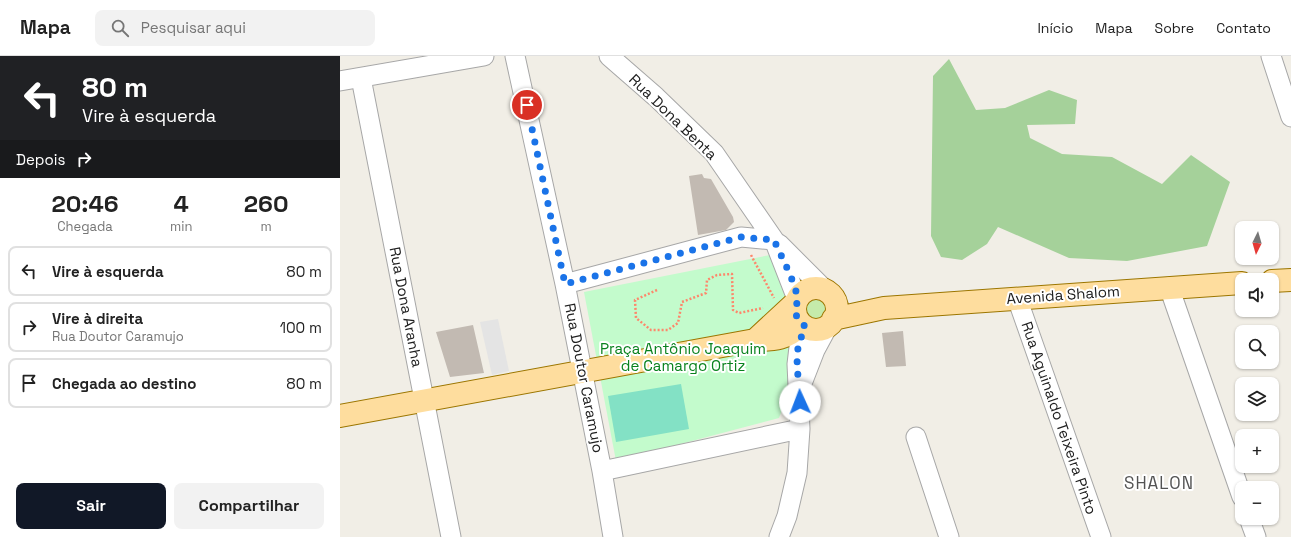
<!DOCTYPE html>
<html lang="pt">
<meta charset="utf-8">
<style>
body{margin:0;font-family:"Space Grotesk",sans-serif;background:#f2f2f2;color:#222;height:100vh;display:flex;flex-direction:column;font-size:15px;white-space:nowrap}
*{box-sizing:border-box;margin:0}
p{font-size:13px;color:#767676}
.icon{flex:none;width:22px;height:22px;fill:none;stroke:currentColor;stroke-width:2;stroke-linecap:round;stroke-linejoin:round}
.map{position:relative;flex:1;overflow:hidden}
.details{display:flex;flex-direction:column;background:#fff;width:340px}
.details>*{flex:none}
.guide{background:#202124;color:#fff;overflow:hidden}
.needle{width:26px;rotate:185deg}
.fabs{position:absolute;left:895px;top:165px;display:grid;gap:8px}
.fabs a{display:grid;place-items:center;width:44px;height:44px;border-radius:8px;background:#fff;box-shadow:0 1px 3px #0004;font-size:20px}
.pin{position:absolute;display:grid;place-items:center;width:34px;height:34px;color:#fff;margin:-17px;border:2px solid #fff;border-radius:50%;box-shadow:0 1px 4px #0007}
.me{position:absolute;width:44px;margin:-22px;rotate:358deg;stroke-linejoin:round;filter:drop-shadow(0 0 3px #0008)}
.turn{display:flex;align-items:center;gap:14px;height:84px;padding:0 16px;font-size:18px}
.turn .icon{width:52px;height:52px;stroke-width:2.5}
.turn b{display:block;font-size:28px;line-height:34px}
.then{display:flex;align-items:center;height:38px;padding:0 16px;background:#0003;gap:8px;font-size:15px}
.eta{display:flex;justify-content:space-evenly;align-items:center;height:68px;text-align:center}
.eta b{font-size:24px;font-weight:700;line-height:28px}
.cta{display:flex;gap:8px;margin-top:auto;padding:8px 16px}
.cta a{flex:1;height:46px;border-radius:8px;background:#111827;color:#fff;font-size:16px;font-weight:700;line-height:46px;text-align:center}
.cta a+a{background:#f2f2f2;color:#222}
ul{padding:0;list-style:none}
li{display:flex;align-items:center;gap:12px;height:50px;margin:0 8px 6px;padding:0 8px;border:2px solid #e0e0e0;border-radius:8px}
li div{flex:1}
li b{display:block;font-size:15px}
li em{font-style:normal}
header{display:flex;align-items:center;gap:24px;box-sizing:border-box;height:56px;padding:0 20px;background:#fff;border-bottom:1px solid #e0e0e0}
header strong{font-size:19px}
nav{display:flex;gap:22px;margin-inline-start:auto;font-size:14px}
.search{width:280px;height:36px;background:#f2f2f2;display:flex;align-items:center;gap:10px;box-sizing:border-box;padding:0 14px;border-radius:8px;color:#767676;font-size:15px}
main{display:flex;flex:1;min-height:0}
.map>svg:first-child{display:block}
.grass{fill:#c5ebab}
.forest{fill:#a5d19a}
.park{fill:#c3fbcc}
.pitch{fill:#83e1c5}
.parking{fill:#e4e4e4}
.building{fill:#c2bab2}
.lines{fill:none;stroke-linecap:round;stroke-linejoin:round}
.minor-casing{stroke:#a7a7a7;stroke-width:21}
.major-casing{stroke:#9c7600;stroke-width:24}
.path{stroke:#fd876b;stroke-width:2.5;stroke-dasharray:2 2;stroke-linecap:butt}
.minor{stroke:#fff;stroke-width:19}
.major{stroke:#fedd9e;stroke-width:22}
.route{stroke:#1a73e8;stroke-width:7;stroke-dasharray:0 12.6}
.labels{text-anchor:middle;stroke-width:4;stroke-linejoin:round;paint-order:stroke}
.street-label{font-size:15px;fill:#202020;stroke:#fff}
.park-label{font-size:15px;fill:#09821e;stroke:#fff}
.quarter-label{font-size:17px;letter-spacing:1px;fill:#535353;stroke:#fff}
</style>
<header>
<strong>Mapa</strong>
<div class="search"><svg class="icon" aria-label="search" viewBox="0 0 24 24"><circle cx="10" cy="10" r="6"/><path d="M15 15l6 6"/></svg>Pesquisar aqui</div>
<nav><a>Início</a><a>Mapa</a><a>Sobre</a><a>Contato</a></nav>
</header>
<main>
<section class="details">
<div class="guide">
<div class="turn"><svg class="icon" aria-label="left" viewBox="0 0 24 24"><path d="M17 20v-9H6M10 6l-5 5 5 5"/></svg><div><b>80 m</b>Vire à esquerda</div></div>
<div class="then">Depois<svg class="icon" aria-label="right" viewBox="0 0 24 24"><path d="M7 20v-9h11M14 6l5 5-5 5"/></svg></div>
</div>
<div class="eta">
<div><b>20:46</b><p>Chegada</p></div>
<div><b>4</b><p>min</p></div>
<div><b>260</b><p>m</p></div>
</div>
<ul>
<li><svg class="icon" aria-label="left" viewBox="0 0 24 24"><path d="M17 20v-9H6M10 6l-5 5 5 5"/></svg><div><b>Vire à esquerda</b></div><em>80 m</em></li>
<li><svg class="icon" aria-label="right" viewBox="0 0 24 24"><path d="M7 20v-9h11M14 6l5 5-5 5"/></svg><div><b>Vire à direita</b><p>Rua Doutor Caramujo</p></div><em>100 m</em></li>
<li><svg class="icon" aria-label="arrive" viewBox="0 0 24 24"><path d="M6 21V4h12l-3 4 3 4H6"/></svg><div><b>Chegada ao destino</b></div><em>80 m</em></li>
</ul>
<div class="cta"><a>Sair</a><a>Compartilhar</a></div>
</section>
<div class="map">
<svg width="951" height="481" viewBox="0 0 951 481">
<rect width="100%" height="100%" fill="#f1eee6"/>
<path class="grass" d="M463 252a13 13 0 1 1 26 0a13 13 0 1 1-26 0Z"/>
<path class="forest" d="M609 3 636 54 665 52 709 34 737 44 735 68 687 69 690 82 722 98 772 101 822 128 851 99 890 126 867 190 787 205 729 202 658 171 647 188 622 204 601 201 591 180 593 20Z"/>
<path class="park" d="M430 199 444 229 454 288 451 330 439 362 276 405 244 236Z"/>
<path class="pitch" d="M341 328 349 373 276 386 268 340Z"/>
<path class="parking" d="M158 263 169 315 152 319 140 266Z"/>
<path class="building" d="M362 118 364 122 371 123 393 161 394 166 386 174 358 179 349 120Z
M133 269 144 317 110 321 96 276Z
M563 275 566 310 546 311 542 277Z"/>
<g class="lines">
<defs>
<path id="minor" d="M175 0 225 228 262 415 273 481
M269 0 316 41 374 97 434 184 457 243
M931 0 951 61
M21 22 111 481
M0 25 144 0
M439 188 486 235
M225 228 401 181 434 184
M829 231 902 441
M677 242 761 481
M461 330 475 294 489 268
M576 381 609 481
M262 415 460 373
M909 462 916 481
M439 481 447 460 457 417 460 373 457 308 459 291 465 270"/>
<path id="major" d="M932 225 951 224
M455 253a21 21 0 1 1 42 0a21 21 0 1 1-42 0Z
M493 263 544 252 902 227
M415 284 456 246
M0 360 415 284C436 284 446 283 462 269"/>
</defs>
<use href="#minor" class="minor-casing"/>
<use href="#major" class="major-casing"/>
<path class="path" d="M411 199 434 242
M317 234 295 244 296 262 311 274H328L338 267 342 246 366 237 367 224 377 219 392 218 393 254 399 257 423 252"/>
<use href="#minor" class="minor"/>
<use href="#major" class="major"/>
</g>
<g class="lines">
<path class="route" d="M187 49 225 228 401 181 434 184C439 196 458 231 457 243 457 255 452 261 465 270L458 291 457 308 460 346"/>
</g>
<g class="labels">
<g class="street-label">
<text transform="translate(333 61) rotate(44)" y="5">Rua Dona Benta</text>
<text transform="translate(723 239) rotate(-4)" y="5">Avenida Shalom</text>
<text transform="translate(66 251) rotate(79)" y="5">Rua Dona Aranha</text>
<text transform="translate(244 322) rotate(79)" y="5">Rua Doutor Caramujo</text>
<text transform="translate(719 362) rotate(71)" y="5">Rua Aguinaldo Teixeira Pinto</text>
</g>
<g class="park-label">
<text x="343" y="298">Praça Antônio Joaquim<tspan x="343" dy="17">de Camargo Ortiz</tspan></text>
</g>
<g class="quarter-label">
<text x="819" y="433">SHALON</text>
</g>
</g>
</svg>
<div class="fabs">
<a><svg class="needle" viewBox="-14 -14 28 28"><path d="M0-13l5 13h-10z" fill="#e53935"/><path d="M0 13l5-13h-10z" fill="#767676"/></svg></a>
<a><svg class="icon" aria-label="sound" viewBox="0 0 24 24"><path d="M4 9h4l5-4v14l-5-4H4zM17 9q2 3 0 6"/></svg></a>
<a><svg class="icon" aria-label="search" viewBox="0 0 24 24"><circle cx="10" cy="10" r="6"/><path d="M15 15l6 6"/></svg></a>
<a><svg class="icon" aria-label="layers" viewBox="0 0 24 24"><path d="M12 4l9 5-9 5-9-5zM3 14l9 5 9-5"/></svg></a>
<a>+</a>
<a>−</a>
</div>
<div class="pin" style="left:187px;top:49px;background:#d93025"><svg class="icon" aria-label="arrive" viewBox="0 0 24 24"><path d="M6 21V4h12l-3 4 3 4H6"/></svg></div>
<svg class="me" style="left:460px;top:346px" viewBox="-20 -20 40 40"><circle r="19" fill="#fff"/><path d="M0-13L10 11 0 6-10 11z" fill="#1a73e8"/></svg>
</div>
</main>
